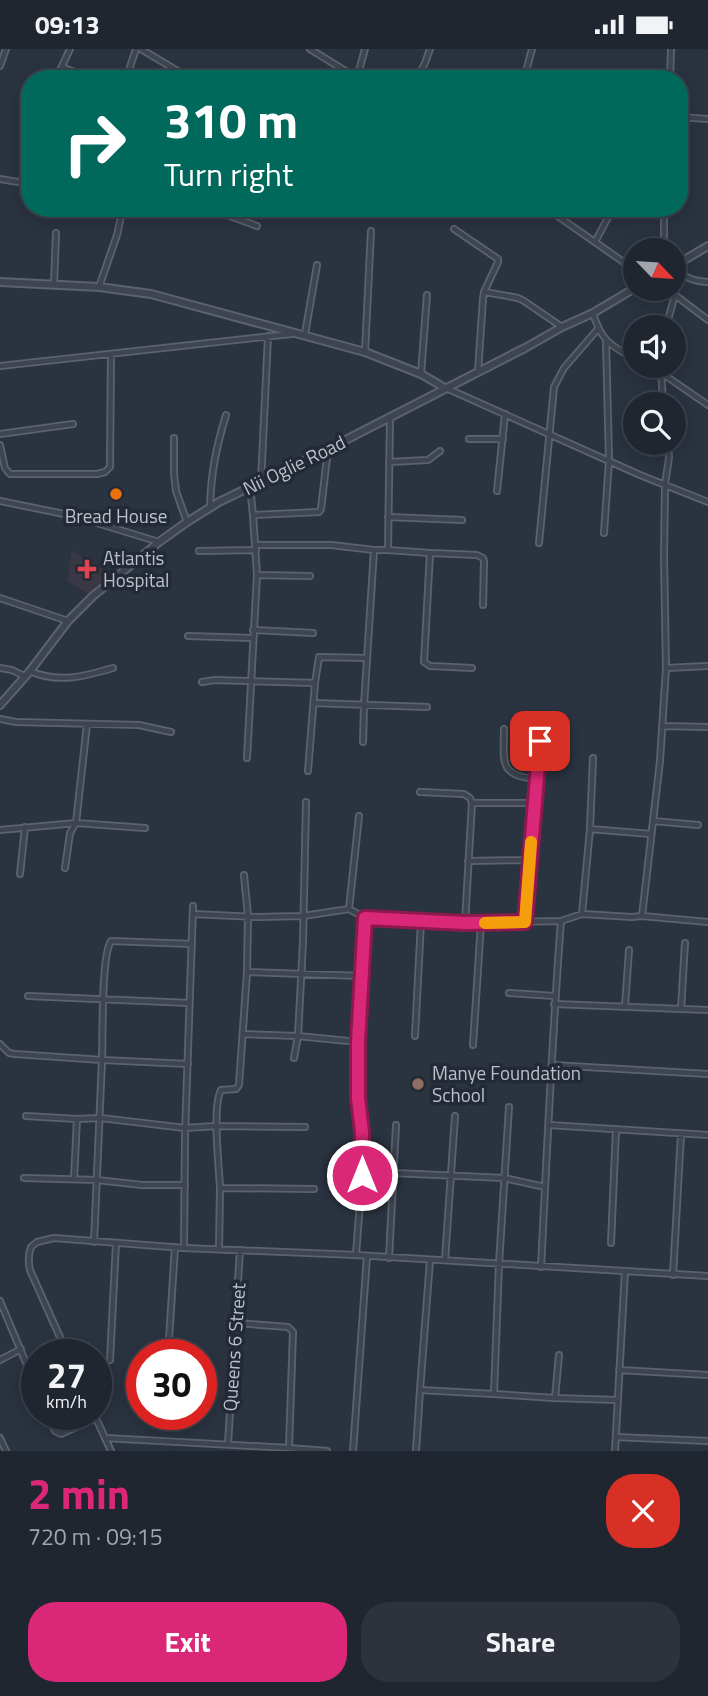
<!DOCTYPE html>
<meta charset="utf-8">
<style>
body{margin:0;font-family:"Titillium Web",sans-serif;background:#2d323c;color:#f1f3f6;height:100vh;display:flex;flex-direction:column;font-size:26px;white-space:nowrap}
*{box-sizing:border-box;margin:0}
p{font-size:23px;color:#a2a5ab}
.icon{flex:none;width:38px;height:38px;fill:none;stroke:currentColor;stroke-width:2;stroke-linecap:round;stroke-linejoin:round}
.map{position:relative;height:1402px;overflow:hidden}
.details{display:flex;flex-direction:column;background:#202630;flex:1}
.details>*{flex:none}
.guide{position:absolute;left:21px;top:21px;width:667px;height:147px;border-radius:28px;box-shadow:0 4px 18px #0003,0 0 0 2px #3d434c;background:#00695c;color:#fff;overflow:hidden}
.needle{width:46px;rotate:115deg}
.tools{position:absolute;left:623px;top:189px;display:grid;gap:14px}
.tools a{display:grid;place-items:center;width:63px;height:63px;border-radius:50%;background:#202630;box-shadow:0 4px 18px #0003,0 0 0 2px #3d434c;font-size:35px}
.speed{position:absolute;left:21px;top:1290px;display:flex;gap:14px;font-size:35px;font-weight:700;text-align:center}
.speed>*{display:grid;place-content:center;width:91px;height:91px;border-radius:50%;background:#202630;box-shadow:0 4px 18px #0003,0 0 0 2px #3d434c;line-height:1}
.speed small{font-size:18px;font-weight:400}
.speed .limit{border:10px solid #d22;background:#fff;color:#111}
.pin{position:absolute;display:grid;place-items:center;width:60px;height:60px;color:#fff;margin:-30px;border-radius:14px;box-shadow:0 4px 10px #0006}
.me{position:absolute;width:77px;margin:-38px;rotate:0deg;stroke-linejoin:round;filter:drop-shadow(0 0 5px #0008)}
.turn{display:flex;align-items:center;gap:24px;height:147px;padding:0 28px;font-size:32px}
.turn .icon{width:91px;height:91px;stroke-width:2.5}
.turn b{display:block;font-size:49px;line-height:60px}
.round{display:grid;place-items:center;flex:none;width:74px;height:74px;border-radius:28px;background:#2d323c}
.summary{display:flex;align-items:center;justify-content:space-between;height:119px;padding:0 28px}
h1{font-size:42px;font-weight:700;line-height:52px;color:#db2777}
.button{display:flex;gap:14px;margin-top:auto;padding:14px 28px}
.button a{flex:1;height:80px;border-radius:28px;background:#db2777;color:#fff;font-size:28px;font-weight:700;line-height:80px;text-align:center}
.button a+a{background:#2d323c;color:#f1f3f6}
.status{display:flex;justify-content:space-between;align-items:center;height:49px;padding:0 35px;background:#202630;direction:ltr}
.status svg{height:19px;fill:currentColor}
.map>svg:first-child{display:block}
.medical{fill:#3a3845}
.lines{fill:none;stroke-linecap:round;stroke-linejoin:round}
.minor-casing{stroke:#5c636d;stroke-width:8}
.tertiary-casing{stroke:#5c636d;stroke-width:10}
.minor{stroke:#3e4550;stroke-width:4.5}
.tertiary{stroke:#3e4550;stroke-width:6}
.route-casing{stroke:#8e194d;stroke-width:18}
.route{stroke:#db2777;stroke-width:12}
.slow{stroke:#f59e0b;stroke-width:12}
.food-dot{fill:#e8710a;stroke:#232a35;stroke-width:2.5}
.health-dot{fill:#e0444e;stroke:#232a35;stroke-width:2.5}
.education-dot{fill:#8d6e63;stroke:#232a35;stroke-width:2.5}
.labels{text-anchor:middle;stroke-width:7;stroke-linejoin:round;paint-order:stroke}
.street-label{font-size:19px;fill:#bbc1ca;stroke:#232a35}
.poi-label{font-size:19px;fill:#bbc1ca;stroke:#232a35;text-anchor:start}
</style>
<div class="status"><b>09:13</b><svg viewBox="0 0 49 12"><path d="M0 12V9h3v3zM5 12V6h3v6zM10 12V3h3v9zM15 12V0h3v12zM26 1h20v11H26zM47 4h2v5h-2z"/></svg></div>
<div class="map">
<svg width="708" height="1402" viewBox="0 0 708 1402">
<rect width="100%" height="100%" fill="#2a3340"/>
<path class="medical" d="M72 501 92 515 95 514 112 526 88 545 67 532Z"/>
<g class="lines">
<defs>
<path id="minor" d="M141 0 181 24 184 30
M310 0 357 29
M0 17 6 0
M62 18 92 30
M357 29 365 0
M56 30 70 0
M126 30 136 0
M417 30 425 14 430 0
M524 30 532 0
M670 30 671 0
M679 68 708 70
M0 130 30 135
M208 159 257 177
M546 159 635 221
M454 180 498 210V213L484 243 483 249 478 323
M595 193 613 159
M664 201V159
M674 218C685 229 693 232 708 233
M54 235 56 184
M99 238 117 186 123 159
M485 243 518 249 524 252 562 278
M675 246 708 271
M593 264C601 292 611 297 635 310
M666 278 675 246 670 240
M305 285 317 216
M365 303 371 182
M0 317 291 285
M649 317 660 323 708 356
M661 317 663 355
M421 325 427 246
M446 339 640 426 708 453
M390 369 388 501 430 504 424 613 430 617 472 619
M0 385 73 375
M174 389V425L176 442 187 473
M469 390H503
M0 396 5 419 10 425H97L105 423 110 418 111 305
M389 413 428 411 440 402
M261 433 268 287
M497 442 505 365
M0 452 74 467 159 493
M210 458C211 424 216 399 226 366
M253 466 319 463 321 460 328 400
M388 468 462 471
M604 484 609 412 606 291
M539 494 554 338 564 319 597 281
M256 496H331L374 501
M199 502 256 501
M430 504 477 506 483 509 484 512 483 556
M257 526 310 527
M0 549 68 572
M253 581 313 584
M188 587 253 589
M0 619 12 621 24 627
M666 619 708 617
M30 622C58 635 86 627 113 619
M202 633 215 631 315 634
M314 654 427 658
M0 670 16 673 139 676 171 683
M662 677 708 678
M504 680C504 712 498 727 536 730
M363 693 364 657 374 501H388
M247 709 257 526 253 466 250 438
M308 722 315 634 319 608 367 609
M420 743 464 745 470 749 472 754 465 874
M472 754H534
M653 772 698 776
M590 780 651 785
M0 781 76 774 145 779
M468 812 530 811
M65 819 70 784 76 774 87 675
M20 825 25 778
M349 860 359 767
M193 865 257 868 303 867 349 860 365 869 421 873 465 874 561 872C552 987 547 1103 541 1218
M582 865 590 780 593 709
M642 867 660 712 666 619 664 509 665 435 669 409 668 394
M561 872 582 865 632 868 642 867 708 873
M525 873 540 692
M247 923 362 927
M509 944 555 947
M28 947 189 954
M554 955 708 961
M625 957 629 901
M681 960 685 894
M243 985 298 987 358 993
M415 987 421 873
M0 995 9 1004 15 1005 102 1011 94 1193
M473 996 481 874
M294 1009 298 987 303 893 306 753
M188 1015 102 1011C103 989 101 907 111 892L192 895
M552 1016 708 1025
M26 1067 77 1070 101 1069 185 1079 216 1077 305 1078
M549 1076 708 1086
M362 1126 394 1124 504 1129 545 1138
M24 1129 97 1131 142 1136H185
M74 1130 77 1070
M220 1139C219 1117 212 1058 221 1041L236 1040 239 1036 247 923 248 867 244 826
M611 1194 616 1080
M184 1199 185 1086 193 857
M219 1200 220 1139 314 1140
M356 1206 362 1126V1083L357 1049 358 993 365 869
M389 1209 396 1076
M430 1211 420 1341 494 1345 499 1215 509 1058
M445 1211 455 1067
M673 1226 681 1085
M0 1252 37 1340
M236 1274 288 1278 293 1283 289 1399 327 1402
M68 1306 30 1221C28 1212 28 1206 31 1198L37 1193 54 1189 184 1199 356 1206 708 1227
M168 1306 175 1198
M0 1311 21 1300
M110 1311 116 1194
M619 1321 708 1326
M494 1345 555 1349 617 1351
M555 1349 559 1306
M47 1365 55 1382 61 1385 96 1369
M94 1365 111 1402
M616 1388 708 1392
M0 1389 6 1402
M105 1389 289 1399
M228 1395 240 1201
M353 1402 367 1207
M416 1402 420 1341
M615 1402 625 1222"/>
<path id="tertiary" d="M674 217 708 197
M0 233 99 238 151 245 365 303 421 325 445 339
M0 656 30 622 68 572 93 547 159 493 187 473 219 453 328 400 525 299 562 278 593 264 635 239"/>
</defs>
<use href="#minor" class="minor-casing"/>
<use href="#tertiary" class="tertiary-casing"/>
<use href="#minor" class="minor"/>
<use href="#tertiary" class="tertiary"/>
</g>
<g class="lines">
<defs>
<path id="route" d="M362 1126V1083L358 1049V993L365 869 465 874 525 873 540 692"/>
</defs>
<use href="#route" class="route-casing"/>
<use href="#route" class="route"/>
<path class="slow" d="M485 874 525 873 531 793"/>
</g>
<circle class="food-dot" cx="116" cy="445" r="7"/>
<path class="health-dot" d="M83.5 509.5h7v7h7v7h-7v7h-7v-7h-7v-7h7z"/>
<circle class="education-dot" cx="418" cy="1035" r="7"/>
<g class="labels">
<g class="street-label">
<text transform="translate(294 416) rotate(-26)" y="7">Nii Oglie Road</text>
<text transform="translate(234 1298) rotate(-86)" y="7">Queens 6 Street</text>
</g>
<g class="poi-label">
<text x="116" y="474" text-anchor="middle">Bread House</text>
<text x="103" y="516">Atlantis<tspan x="103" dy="22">Hospital</tspan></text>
<text x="432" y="1031">Manye Foundation<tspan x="432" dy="22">School</tspan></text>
</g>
</g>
</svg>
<div class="tools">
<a><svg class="needle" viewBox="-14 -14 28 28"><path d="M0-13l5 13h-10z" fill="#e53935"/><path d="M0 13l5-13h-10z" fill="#a2a5ab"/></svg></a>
<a><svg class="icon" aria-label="sound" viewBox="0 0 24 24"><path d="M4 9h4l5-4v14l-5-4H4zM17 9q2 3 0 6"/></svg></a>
<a><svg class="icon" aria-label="search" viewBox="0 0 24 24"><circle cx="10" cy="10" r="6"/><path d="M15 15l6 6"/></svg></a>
</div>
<div class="speed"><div>27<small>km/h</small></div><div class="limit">30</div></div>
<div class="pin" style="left:540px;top:692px;background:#d93025"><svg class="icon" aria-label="arrive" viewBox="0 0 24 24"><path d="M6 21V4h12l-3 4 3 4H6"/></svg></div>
<svg class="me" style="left:362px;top:1126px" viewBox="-20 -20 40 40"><circle r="17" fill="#db2777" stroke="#fff" stroke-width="3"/><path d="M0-11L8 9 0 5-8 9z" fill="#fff"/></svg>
<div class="guide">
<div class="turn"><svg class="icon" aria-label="right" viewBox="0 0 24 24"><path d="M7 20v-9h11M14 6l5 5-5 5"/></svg><div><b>310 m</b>Turn right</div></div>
</div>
</div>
<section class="details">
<div class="summary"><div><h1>2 min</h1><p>720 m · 09:15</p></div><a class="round" style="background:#d93025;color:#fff"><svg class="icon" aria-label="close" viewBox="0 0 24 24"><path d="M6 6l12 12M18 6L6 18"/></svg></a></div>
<div class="button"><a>Exit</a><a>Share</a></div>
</section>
